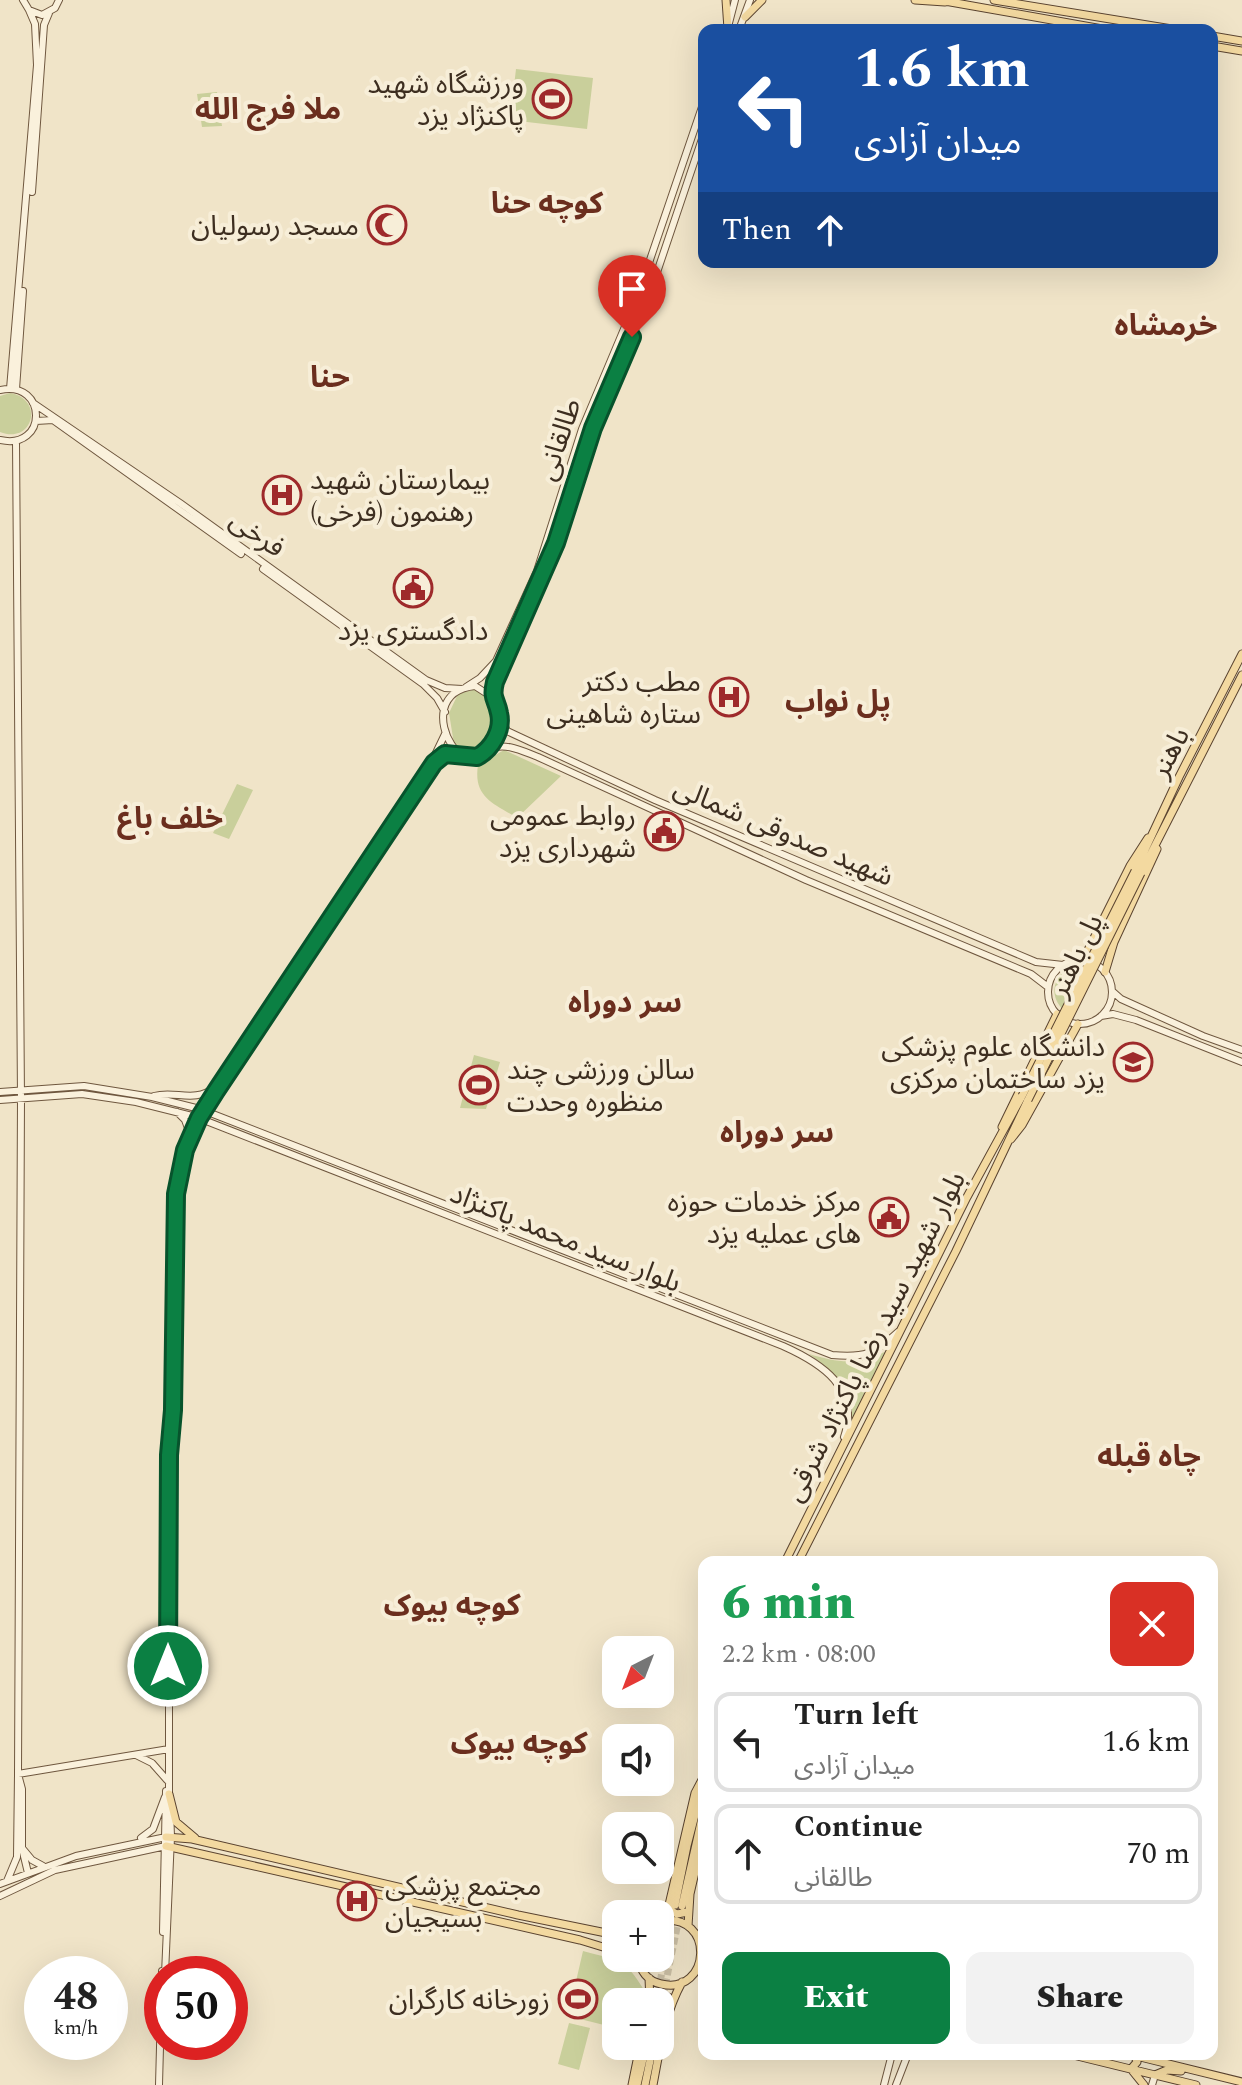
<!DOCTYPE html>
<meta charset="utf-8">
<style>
body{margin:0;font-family:Spectral,"Noto Sans Arabic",serif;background:#f2f2f2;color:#222;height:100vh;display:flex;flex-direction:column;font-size:30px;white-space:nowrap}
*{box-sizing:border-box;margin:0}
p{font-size:26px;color:#767676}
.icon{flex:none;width:44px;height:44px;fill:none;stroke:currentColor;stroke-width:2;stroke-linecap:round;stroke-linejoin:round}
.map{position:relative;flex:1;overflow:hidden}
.panel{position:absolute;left:698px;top:1556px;width:520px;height:504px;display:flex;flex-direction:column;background:#fff;border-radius:16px;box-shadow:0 8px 32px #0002}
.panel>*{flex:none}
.banner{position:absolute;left:698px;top:24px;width:520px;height:244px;border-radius:16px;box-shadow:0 8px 32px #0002;background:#1a4fa0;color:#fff;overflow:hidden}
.needle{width:52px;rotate:222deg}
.fabs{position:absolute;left:602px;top:1636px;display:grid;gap:16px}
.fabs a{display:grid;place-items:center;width:72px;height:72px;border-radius:16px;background:#fff;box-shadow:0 8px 32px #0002;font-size:40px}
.speed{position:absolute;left:24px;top:1956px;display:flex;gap:16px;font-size:40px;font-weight:700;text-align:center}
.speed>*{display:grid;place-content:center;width:104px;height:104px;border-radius:50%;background:#fff;box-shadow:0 8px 32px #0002;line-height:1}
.speed small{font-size:20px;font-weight:400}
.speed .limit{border:12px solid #d22;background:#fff;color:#111}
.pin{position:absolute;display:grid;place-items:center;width:68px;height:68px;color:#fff;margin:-82px -34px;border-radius:50% 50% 50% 0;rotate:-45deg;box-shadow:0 0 8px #0007}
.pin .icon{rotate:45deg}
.me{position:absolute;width:88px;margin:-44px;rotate:0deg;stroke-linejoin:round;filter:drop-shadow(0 0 6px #0008)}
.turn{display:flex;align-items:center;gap:28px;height:168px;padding:0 24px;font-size:36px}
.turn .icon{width:104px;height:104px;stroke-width:2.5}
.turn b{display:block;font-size:56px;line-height:68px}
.then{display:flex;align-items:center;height:76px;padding:0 24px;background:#0003;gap:16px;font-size:30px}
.round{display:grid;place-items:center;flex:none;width:84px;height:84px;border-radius:16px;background:#f2f2f2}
.summary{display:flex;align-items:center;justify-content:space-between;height:136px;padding:0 24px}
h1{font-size:48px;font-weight:800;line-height:60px;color:#1e9e55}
.cta{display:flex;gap:16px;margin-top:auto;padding:16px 24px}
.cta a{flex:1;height:92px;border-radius:16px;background:#0b8043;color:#fff;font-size:32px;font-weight:800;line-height:92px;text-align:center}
.cta a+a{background:#f2f2f2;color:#222}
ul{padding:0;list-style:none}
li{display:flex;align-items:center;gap:24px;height:100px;margin:0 16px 12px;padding:0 8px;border:4px solid #e0e0e0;border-radius:16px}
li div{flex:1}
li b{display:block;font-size:30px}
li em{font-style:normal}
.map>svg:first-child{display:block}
.green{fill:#c9cf9b}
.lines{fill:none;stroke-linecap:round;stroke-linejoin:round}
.primary-tunnel{stroke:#ccc0a6;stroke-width:7;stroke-dasharray:7 3.5;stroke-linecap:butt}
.secondary-casing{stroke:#6f573f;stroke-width:8}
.primary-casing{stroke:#5b4430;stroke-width:9}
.secondary{stroke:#faf1dc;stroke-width:6}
.primary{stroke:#f3d9a0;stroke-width:7}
.primary-bridge-casing{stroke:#5b4430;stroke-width:9;stroke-linecap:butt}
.primary-bridge{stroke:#f3d9a0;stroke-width:7}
.route-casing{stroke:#07532c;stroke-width:20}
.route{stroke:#0b8043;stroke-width:14}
.labels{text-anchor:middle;stroke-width:8;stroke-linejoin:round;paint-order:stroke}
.poi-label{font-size:28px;fill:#3d2e20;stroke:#f7eed8;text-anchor:end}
.street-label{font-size:28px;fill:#3d2e20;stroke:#f7eed8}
.neighbourhood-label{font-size:30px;font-weight:bold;fill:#6b2e1e;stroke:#f7eed8}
</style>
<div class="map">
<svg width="1242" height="2085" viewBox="0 0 1242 2085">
<rect width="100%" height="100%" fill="#f0e4c8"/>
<path class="green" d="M516 69 593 78 587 129 510 120Z
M217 92 222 126 202 127 197 94Z
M10 393C45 399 33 445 0 432V396Z
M476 689 490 699C500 723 486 777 454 744L449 713 458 694Z
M504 750 561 776 517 818C493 803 473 797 478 765Z
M237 784 253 790 229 839 213 833Z
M1073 966H1086L1063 1010C1051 996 1052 985 1063 971Z
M474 1055 500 1062 486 1109 460 1108Z
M891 1349 853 1420C844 1385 838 1374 809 1354 843 1364 858 1365 891 1349Z
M583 1951C619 1961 624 1957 644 1990L641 2002H616V2028L568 2016Z
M569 2023 590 2028 579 2070 558 2064Z"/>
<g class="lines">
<path class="primary-tunnel" d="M656 2002 675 1907
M661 2006 679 1918"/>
<defs>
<path id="secondary" d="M23 0 29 10 42 15 55 8 59 0
M729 23 735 0
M739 30 750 0
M32 192 44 25 49 13
M10 389 37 65 35 24 29 10
M16 389 23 291
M0 390C48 380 48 451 0 440
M33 403 180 503 426 680 445 688 462 689
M36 421 53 420 241 554
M263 569 423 684 437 698 445 712
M475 686 492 697 500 716C480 824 399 694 475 686Z
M466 687 480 678 496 661 537 571 582 429 637 298 704 101
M492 697 495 682 556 543 593 428 648 299 704 133
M500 716 507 731 655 800 1036 962 1063 965
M489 749C506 742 522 751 538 757L806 880 1031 974 1048 987
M433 759 445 734
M1048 992a32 32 0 1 1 64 0a32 32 0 1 1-64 0Z
M1112 991 1121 999 1203 1036 1242 1050
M1101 1016 1113 1014 1136 1020 1242 1062
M0 1092 84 1086 152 1097 200 1109 832 1355C865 1358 874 1354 898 1332
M154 1096C176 1090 194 1104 215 1087
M0 1100 82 1094 136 1102 196 1117 783 1346C821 1363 861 1388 844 1437
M177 1112 185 1120 189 1131
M170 1308 172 1191
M136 1755 152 1763 167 1780
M18 1774 169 1749
M19 1778 22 1789V1848L28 1873
M169 1796V1455C174 1400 173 1345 174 1290 175 1226 170 1168 203 1111L433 764 445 754 462 755
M141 1838 153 1829 165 1797
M22 1848 32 1860 43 1866
M7 1881 17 1857 18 1774 21 1098 16 441
M0 1884 76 1856 166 1837
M0 1896 55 1870 166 1846
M163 1932 166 1791
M165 1974 171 1837 170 1807
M159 2085 162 1971
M884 2085 892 2054
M896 2085 908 2054
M1152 2085 1155 2075"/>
<path id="primary" d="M726 0 728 29
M915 0 945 2
M939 0 1108 30
M994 0 1178 30
M745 17 762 0
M1212 36 1242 41
M1212 46 1242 51
M1135 871 1179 777 1242 654
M1141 873 1242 675
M1083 960 1130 866 1148 838
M1105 972 1114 942 1157 849
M1002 1127 1057 1014
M1011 1139 1022 1125 1078 1024
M785 1562 967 1197 1022 1096
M798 1562 956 1251 1028 1100
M169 1794 176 1822 195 1838
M166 1837 192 1839 518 1915 616 1935
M166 1846 580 1940 616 1951
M675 1905 687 1846 703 1784
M682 1906 704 1809
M668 1909 677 1914 688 1912
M662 1921 668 1909 695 1793 704 1776
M688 1926 690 1894 704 1833
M637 1958C641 1971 647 1981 661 1984 711 1996 717 1912 660 1921
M649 1978 650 2002
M650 1997 659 1994 668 1997 671 2003
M660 2014 661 2006
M1069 2054 1196 2085
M1128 2054 1242 2082
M1135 2056 1137 2062 1131 2069 1144 2085
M1155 2075 1167 2070 1181 2071
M632 2085 640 2046
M637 2085 646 2046
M645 2085 653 2046
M653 2085C660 2049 664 2015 682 1982"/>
</defs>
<use href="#secondary" class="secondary-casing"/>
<use href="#primary" class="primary-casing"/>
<use href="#secondary" class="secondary"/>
<use href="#primary" class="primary"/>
<defs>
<path id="primary-bridge" d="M1022 1096 1135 871
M1028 1100 1141 873"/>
</defs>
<use href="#primary-bridge" class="primary-bridge-casing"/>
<use href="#primary-bridge" class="primary-bridge"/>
</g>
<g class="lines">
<defs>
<path id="route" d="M168 1666 169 1455 173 1410 176 1194 185 1150 199 1118 216 1091 434 763 445 754 477 757C492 749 503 730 499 713 496 698 491 699 495 682L556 543 593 428 632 337"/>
</defs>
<use href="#route" class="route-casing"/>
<use href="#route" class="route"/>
</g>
<defs>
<symbol id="stadium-ring" viewBox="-11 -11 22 22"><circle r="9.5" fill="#f7eed8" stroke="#9e2a2b" stroke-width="1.5"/><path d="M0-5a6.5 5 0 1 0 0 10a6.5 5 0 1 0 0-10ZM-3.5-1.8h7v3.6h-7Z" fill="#9e2a2b"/></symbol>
<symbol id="mosque-ring" viewBox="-11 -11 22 22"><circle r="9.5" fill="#f7eed8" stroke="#9e2a2b" stroke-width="1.5"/><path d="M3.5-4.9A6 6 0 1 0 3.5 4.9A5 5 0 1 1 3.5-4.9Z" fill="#9e2a2b"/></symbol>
<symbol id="hospital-ring" viewBox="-11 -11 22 22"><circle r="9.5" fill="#f7eed8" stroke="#9e2a2b" stroke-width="1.5"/><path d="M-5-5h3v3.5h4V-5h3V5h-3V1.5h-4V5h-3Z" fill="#9e2a2b"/></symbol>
<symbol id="civic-ring" viewBox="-11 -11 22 22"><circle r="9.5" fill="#f7eed8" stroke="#9e2a2b" stroke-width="1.5"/><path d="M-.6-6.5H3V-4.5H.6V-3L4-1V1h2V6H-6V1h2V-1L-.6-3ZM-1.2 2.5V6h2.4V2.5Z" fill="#9e2a2b"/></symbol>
<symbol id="university-ring" viewBox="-11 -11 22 22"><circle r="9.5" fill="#f7eed8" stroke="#9e2a2b" stroke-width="1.5"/><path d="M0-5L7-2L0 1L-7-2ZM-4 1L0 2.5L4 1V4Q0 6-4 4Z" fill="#9e2a2b"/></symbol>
</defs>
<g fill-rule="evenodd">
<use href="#stadium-ring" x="530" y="77" width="44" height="44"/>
<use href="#mosque-ring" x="365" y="203" width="44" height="44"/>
<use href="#hospital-ring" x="260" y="473" width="44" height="44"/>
<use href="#civic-ring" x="391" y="566" width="44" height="44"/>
<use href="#hospital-ring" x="707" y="675" width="44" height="44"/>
<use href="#civic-ring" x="642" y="809" width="44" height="44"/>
<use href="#university-ring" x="1111" y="1040" width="44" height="44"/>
<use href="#stadium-ring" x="457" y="1063" width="44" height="44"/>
<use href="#civic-ring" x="867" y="1195" width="44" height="44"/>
<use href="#hospital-ring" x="335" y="1879" width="44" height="44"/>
<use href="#stadium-ring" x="556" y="1977" width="44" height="44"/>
</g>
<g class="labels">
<g class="poi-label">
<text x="524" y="93">ورزشگاه شهید<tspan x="524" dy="32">پاکنژاد یزد</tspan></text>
<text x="359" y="235">مسجد رسولیان</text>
<text x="310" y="489" text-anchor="start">بیمارستان شهید<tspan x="310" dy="32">رهنمون (فرخی)</tspan></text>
<text x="413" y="640" text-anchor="middle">دادگستری یزد</text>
<text x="701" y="691">مطب دکتر<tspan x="701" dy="32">ستاره شاهینی</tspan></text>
<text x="636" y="825">روابط عمومی<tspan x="636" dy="32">شهرداری یزد</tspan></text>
<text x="1105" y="1056">دانشگاه علوم پزشکی<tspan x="1105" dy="32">یزد ساختمان مرکزی</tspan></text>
<text x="507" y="1079" text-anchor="start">سالن ورزشی چند<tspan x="507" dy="32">منظوره وحدت</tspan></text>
<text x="861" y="1211">مرکز خدمات حوزه<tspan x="861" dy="32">های عملیه یزد</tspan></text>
<text x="385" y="1895" text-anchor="start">مجتمع پزشکی<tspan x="385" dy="32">بسیجیان</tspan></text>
<text x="550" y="2009">زورخانه کارگران</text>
</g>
<g class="street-label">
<text transform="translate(558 439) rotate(-71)" y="10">طالقانی</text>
<text transform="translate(258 533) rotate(35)" y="10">فرخی</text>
<text transform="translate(1169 752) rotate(-62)" y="10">باهنر</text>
<text transform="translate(784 831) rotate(23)" y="10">شهید صدوقی شمالی</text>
<text transform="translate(1075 955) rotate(-64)" y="10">پل باهنر</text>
<text transform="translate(566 1237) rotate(22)" y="10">بلوار سید محمد پاکنژاد</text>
<text transform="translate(874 1336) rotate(-63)" y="10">بلوار شهید سید رضا پاکنژاد شرقی</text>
</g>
<g class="neighbourhood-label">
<text x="268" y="119">ملا فرج الله</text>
<text x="547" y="213">کوچه حنا</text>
<text x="1166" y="335">خرمشاه</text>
<text x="330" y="387">حنا</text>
<text x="838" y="711">پل نواب</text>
<text x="170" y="828">خلف باغ</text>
<text x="625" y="1012">سر دوراه</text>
<text x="777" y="1142">سر دوراه</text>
<text x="1149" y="1466">چاه قبله</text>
<text x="452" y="1615">کوچه بیوک</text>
<text x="519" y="1753">کوچه بیوک</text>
</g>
</g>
</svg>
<div class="fabs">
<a><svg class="needle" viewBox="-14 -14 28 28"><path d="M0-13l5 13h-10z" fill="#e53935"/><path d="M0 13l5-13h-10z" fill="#767676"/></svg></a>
<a><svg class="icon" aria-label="sound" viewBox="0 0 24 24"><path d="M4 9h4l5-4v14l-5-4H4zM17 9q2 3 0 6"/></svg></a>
<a><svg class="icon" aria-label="search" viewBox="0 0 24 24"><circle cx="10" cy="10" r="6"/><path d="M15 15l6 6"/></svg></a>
<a>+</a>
<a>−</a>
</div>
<div class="speed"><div>48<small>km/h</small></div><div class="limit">50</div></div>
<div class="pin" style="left:632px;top:337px;background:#d93025"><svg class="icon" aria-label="arrive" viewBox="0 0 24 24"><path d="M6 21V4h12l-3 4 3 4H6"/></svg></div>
<svg class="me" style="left:168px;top:1666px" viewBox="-20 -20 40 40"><circle r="17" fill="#0b8043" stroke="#fff" stroke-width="3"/><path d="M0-11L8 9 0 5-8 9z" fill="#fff"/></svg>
<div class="banner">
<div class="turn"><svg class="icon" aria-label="left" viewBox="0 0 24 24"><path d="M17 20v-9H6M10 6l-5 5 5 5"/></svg><div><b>1.6 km</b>میدان آزادی</div></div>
<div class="then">Then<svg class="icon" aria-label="ahead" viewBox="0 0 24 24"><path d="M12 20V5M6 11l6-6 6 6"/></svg></div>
</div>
<section class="panel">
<div class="summary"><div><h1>6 min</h1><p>2.2 km · 08:00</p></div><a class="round" style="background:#d93025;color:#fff"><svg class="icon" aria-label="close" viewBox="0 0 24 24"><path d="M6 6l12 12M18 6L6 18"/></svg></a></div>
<ul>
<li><svg class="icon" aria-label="left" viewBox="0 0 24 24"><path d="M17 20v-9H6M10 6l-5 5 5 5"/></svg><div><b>Turn left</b><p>میدان آزادی</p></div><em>1.6 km</em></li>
<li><svg class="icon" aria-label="ahead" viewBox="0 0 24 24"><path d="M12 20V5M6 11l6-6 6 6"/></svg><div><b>Continue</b><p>طالقانی</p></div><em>70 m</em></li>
</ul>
<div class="cta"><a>Exit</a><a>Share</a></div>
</section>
</div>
